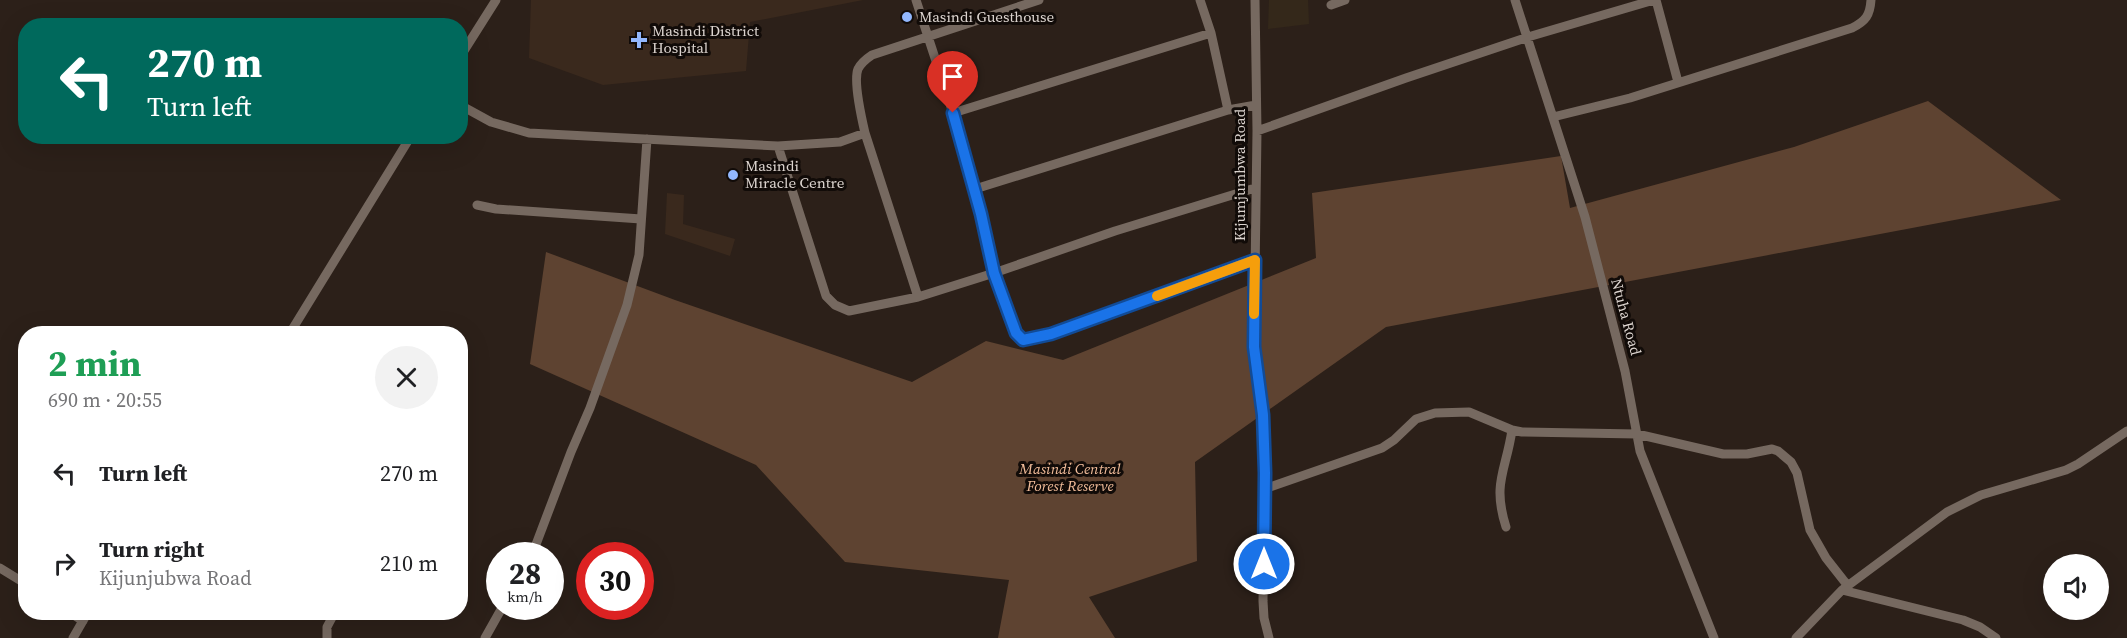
<!DOCTYPE html>
<meta charset="utf-8">
<style>
body{margin:0;font-family:"Source Serif 4",serif;background:#f2f2f2;color:#202124;height:100vh;display:flex;flex-direction:column;font-size:22px;white-space:nowrap}
*{box-sizing:border-box;margin:0}
p{font-size:20px;color:#757577}
.icon{flex:none;width:33px;height:33px;fill:none;stroke:currentColor;stroke-width:2;stroke-linecap:round;stroke-linejoin:round}
.map{position:relative;flex:1;overflow:hidden}
.side{position:absolute;left:18px;top:326px;width:450px;height:294px;display:flex;flex-direction:column;background:#fff;border-radius:24px;box-shadow:0 6px 24px #0002}
.side>*{flex:none}
.top-card{position:absolute;left:18px;top:18px;width:450px;height:126px;border-radius:24px;box-shadow:0 6px 24px #0002;background:#00695c;color:#fff;overflow:hidden}
.controls{position:absolute;left:2043px;top:554px;display:grid;gap:12px}
.controls a{display:grid;place-items:center;width:66px;height:66px;border-radius:50%;background:#fff;box-shadow:0 6px 24px #0002;font-size:30px}
.speed{position:absolute;left:486px;top:542px;display:flex;gap:12px;font-size:30px;font-weight:700;text-align:center}
.speed>*{display:grid;place-content:center;width:78px;height:78px;border-radius:50%;background:#fff;box-shadow:0 6px 24px #0002;line-height:1}
.speed small{font-size:15px;font-weight:400}
.speed .limit{border:9px solid #d22;background:#fff;color:#111}
.pin{position:absolute;display:grid;place-items:center;width:51px;height:51px;color:#fff;margin:-62px -26px;border-radius:50% 50% 50% 0;rotate:-45deg;box-shadow:0 0 6px #0007}
.pin .icon{rotate:45deg}
.me{position:absolute;width:66px;margin:-33px;rotate:0deg;stroke-linejoin:round;filter:drop-shadow(0 0 4px #0008)}
.turn{display:flex;align-items:center;gap:21px;height:126px;padding:0 30px;font-size:27px}
.turn .icon{width:78px;height:78px;stroke-width:2.5}
.turn b{display:block;font-size:42px;line-height:51px}
.round{display:grid;place-items:center;flex:none;width:63px;height:63px;border-radius:32px;background:#f2f2f2}
.head{display:flex;align-items:center;justify-content:space-between;height:102px;padding:0 30px}
h1{font-size:36px;font-weight:700;line-height:45px;color:#1e9e55}
ul{padding:0;list-style:none}
li{display:flex;align-items:center;gap:18px;height:90px;padding:0 30px}
li div{flex:1}
li b{display:block;font-size:22px}
li em{font-style:normal}
.map>svg:first-child{display:block}
.commercial{fill:#34281a}
.built{fill:#3a291d}
.green{fill:#5e4331}
.lines{fill:none;stroke-linecap:round;stroke-linejoin:round}
.minor{stroke:#766960;stroke-width:9}
.route-casing{stroke:#114b97;stroke-width:15}
.route{stroke:#1a73e8;stroke-width:10}
.slow{stroke:#f59e0b;stroke-width:10}
.poi-dot{fill:#92b7fd;stroke:#110b08;stroke-width:2}
.labels{text-anchor:middle;stroke-width:6;stroke-linejoin:round;paint-order:stroke}
.poi-label{font-size:15px;fill:#dcd4cf;stroke:#110b08;text-anchor:start}
.street-label{font-size:15px;fill:#dcd4cf;stroke:#110b08}
.park-label{font-size:15px;font-style:italic;fill:#f2bd9a;stroke:#110b08}
</style>
<div class="map">
<svg width="2127" height="638" viewBox="0 0 2127 638">
<rect width="100%" height="100%" fill="#2c2019"/>
<path class="commercial" d="M1269 0H1308L1309 24 1268 29Z"/>
<path class="built" d="M531 0H863L750 22 746 71 603 85 529 58Z
M667 193 684 195 683 224 735 239 730 256 665 234Z"/>
<path class="green" d="M1928 101 2061 200 1386 327 1195 462 1197 561 1089 597 1115 638H998L1009 580 845 562 756 465 530 364 546 252 675 300 912 382 986 341 1063 360 1316 258 1312 193 1561 156 1570 208 1794 147Z"/>
<g class="lines">
<path class="minor" d="M916 0 953 113 982 214 994 273 1016 333C1026 345 1038 337 1051 334L1255 260
M1200 0 1211 33 1228 110
M1255 0 1257 131 1254 347 1263 415 1265 473 1263 601 1264 618 1269 638
M1515 0 1585 217 1625 371 1640 451 1714 638
M1656 0 1678 82
M1331 5 1345 0
M460 57 496 0
M460 105 491 122 529 133 778 146 840 142 865 133C862 120 853 81 858 69 861 63 866 59 872 55L1039 0
M953 113 1211 33
M1553 117 1630 98 1852 28C1866 21 1870 15 1871 0
M1257 131 1406 78 1528 37 1654 0
M865 133 918 297
M778 146 826 296 835 305 849 311 918 297 994 273 1115 231 1255 188
M975 189 1228 110 1256 105
M477 205 496 209 641 219
M290 333 411 136
M1264 489 1382 448 1394 440 1416 419 1435 413 1469 412 1512 430 1522 432 1637 434 1723 454H1747L1772 449 1778 451 1791 462 1797 473 1810 530 1826 558 1848 586
M1506 527C1492 483 1506 471 1512 430
M532 555 571 452 590 408 627 305 639 255 647 139
M0 568 26 584
M1842 590 1963 620 1980 627 1996 638
M69 612 83 621
M73 638 88 612
M327 638V627L335 612
M485 638 503 606
M1796 638 1842 590 1947 512 1981 495 2066 470 2078 464 2127 431"/>
</g>
<g class="lines">
<defs>
<path id="route" d="M953 113 981 214 994 273 1016 333 1023 340 1051 334 1255 260 1254 347 1263 415 1265 473 1264 564"/>
</defs>
<use href="#route" class="route-casing"/>
<use href="#route" class="route"/>
<path class="slow" d="M1157 296 1255 260 1254 314"/>
</g>
<g class="poi-dot">
<circle cx="907" cy="17" r="6"/>
<path d="M636 31h6v6h6v6h-6v6h-6v-6h-6v-6h6z"/>
<circle cx="733" cy="175" r="6"/>
</g>
<g class="labels">
<g class="poi-label">
<text x="919" y="22">Masindi Guesthouse</text>
<text x="652" y="36">Masindi District<tspan x="652" dy="17">Hospital</tspan></text>
<text x="745" y="171">Masindi<tspan x="745" dy="17">Miracle Centre</tspan></text>
</g>
<g class="street-label">
<text transform="translate(1240 175) rotate(-90)" y="5">Kijumjumbwa Road</text>
<text transform="translate(1626 317) rotate(75)" y="5">Ntuha Road</text>
</g>
<g class="park-label">
<text x="1070" y="474">Masindi Central<tspan x="1070" dy="17">Forest Reserve</tspan></text>
</g>
</g>
</svg>
<div class="controls">
<a><svg class="icon" aria-label="sound" viewBox="0 0 24 24"><path d="M4 9h4l5-4v14l-5-4H4zM17 9q2 3 0 6"/></svg></a>
</div>
<div class="speed"><div>28<small>km/h</small></div><div class="limit">30</div></div>
<div class="pin" style="left:953px;top:113px;background:#d93025"><svg class="icon" aria-label="arrive" viewBox="0 0 24 24"><path d="M6 21V4h12l-3 4 3 4H6"/></svg></div>
<svg class="me" style="left:1264px;top:564px" viewBox="-20 -20 40 40"><circle r="17" fill="#1a73e8" stroke="#fff" stroke-width="3"/><path d="M0-11L8 9 0 5-8 9z" fill="#fff"/></svg>
<div class="top-card">
<div class="turn"><svg class="icon" aria-label="left" viewBox="0 0 24 24"><path d="M17 20v-9H6M10 6l-5 5 5 5"/></svg><div><b>270 m</b>Turn left</div></div>
</div>
<section class="side">
<div class="head"><div><h1>2 min</h1><p>690 m · 20:55</p></div><a class="round"><svg class="icon" aria-label="close" viewBox="0 0 24 24"><path d="M6 6l12 12M18 6L6 18"/></svg></a></div>
<ul>
<li><svg class="icon" aria-label="left" viewBox="0 0 24 24"><path d="M17 20v-9H6M10 6l-5 5 5 5"/></svg><div><b>Turn left</b></div><em>270 m</em></li>
<li><svg class="icon" aria-label="right" viewBox="0 0 24 24"><path d="M7 20v-9h11M14 6l5 5-5 5"/></svg><div><b>Turn right</b><p>Kijunjubwa Road</p></div><em>210 m</em></li>
</ul>
</section>
</div>
